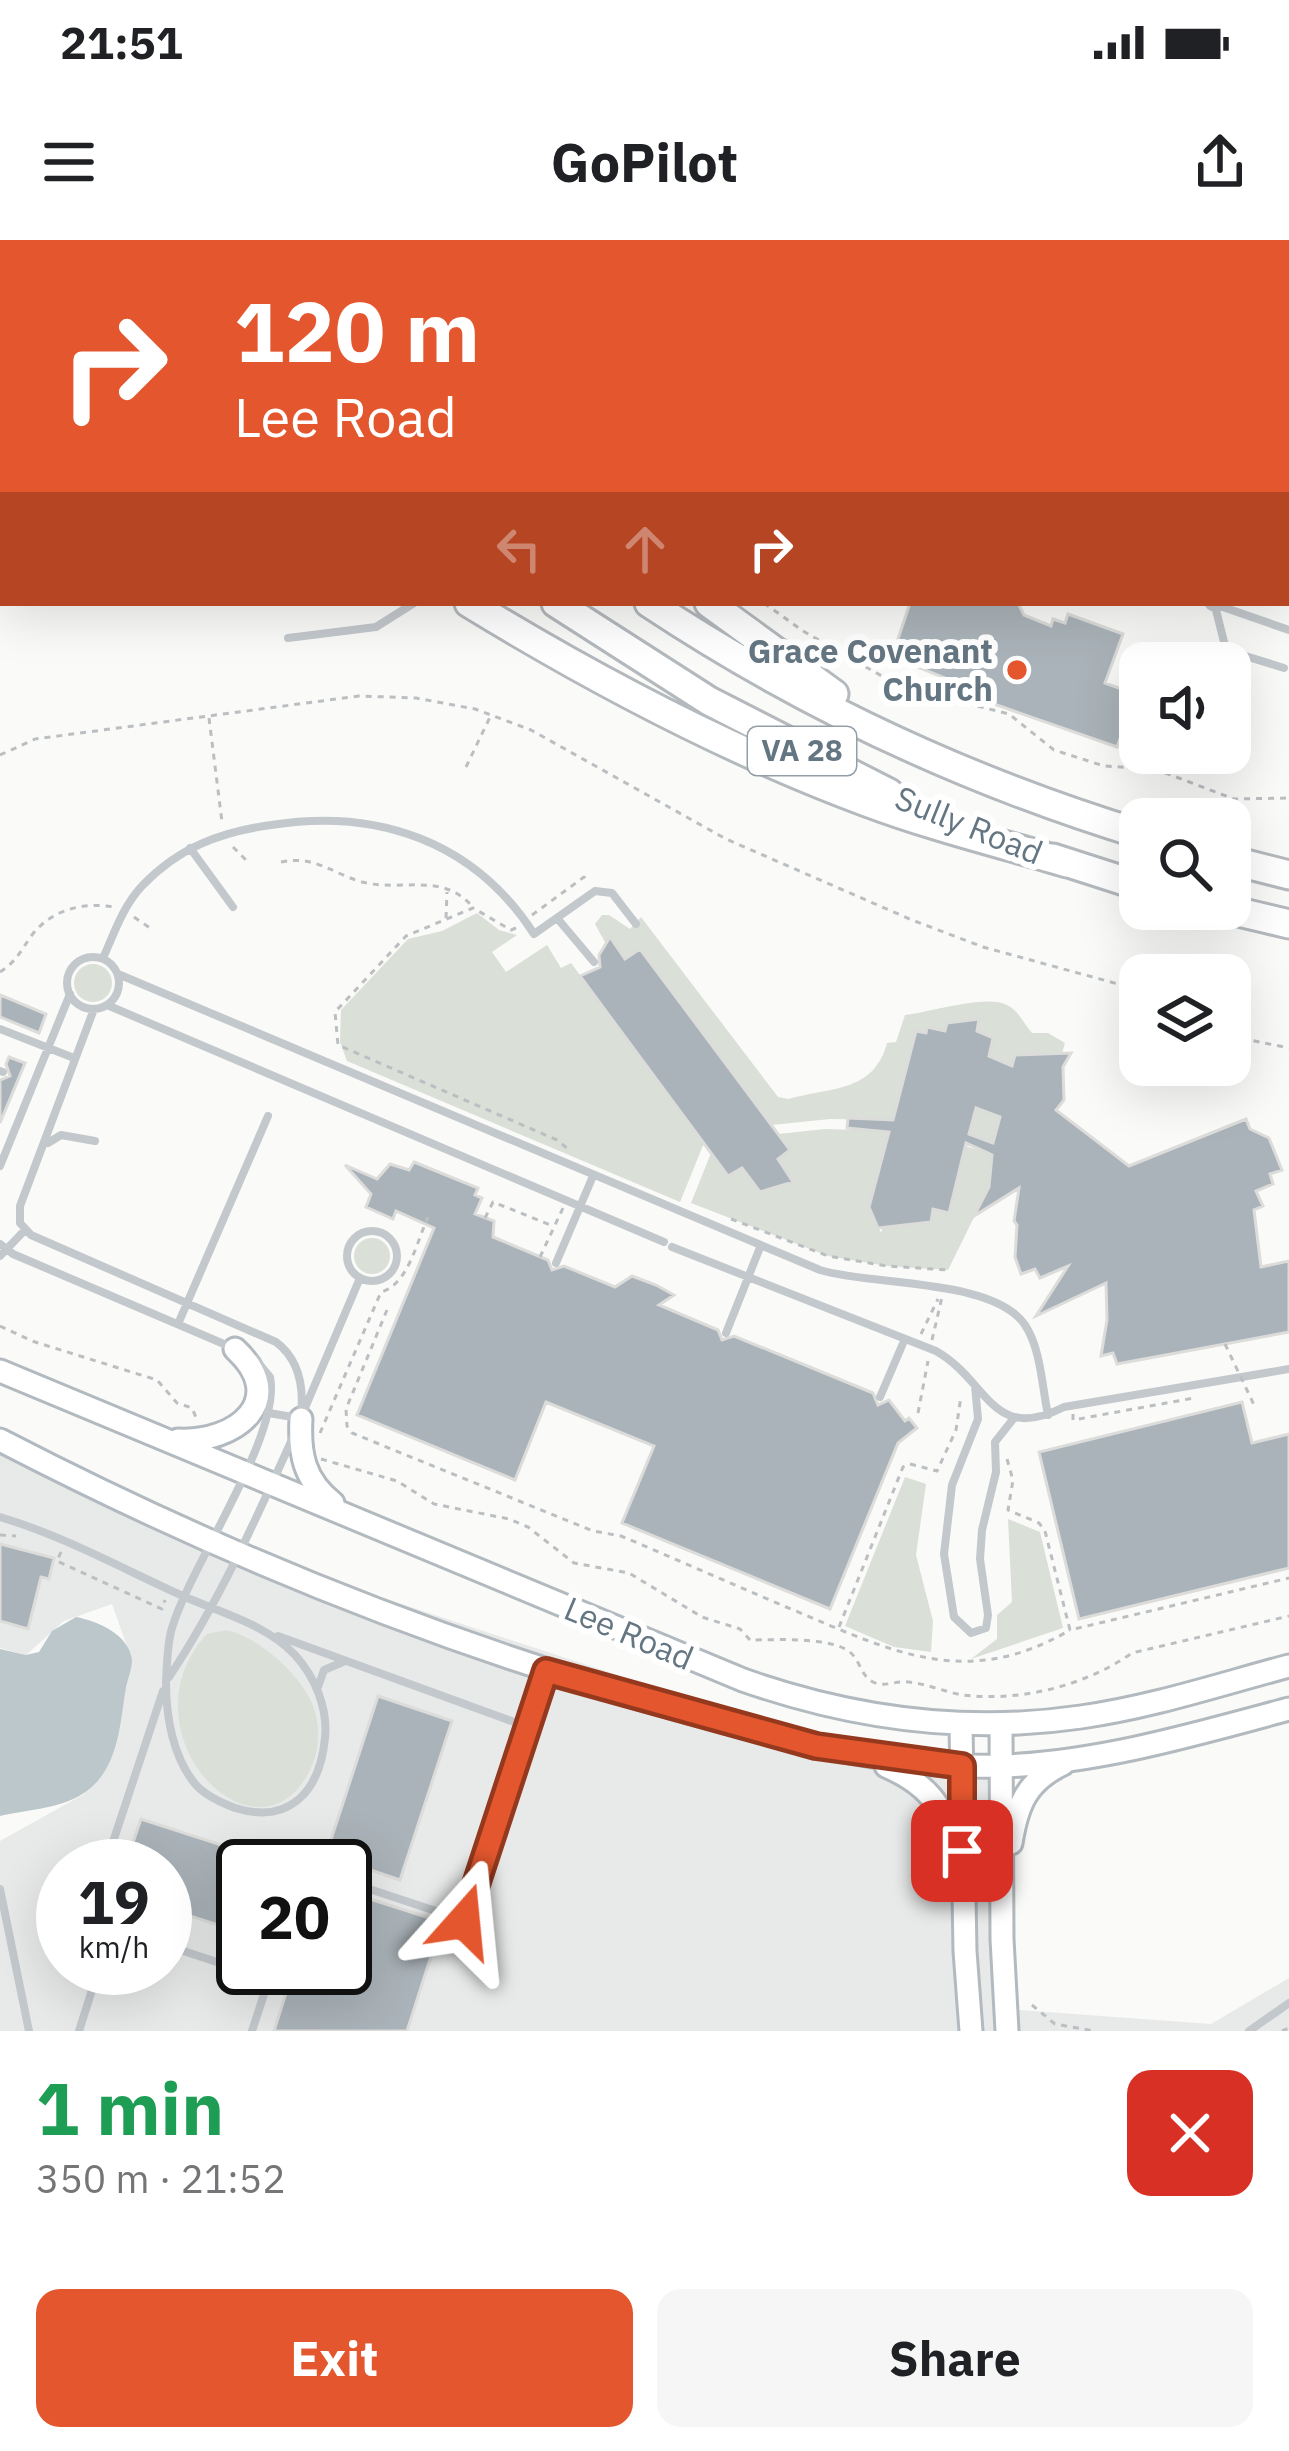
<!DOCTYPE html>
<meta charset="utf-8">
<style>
body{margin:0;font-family:"IBM Plex Sans",sans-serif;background:#f6f6f6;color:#202124;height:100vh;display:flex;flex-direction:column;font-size:45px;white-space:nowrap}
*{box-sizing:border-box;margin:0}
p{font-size:39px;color:#757577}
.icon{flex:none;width:66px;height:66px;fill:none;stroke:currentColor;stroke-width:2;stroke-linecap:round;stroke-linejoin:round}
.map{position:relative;height:1791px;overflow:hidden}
.panel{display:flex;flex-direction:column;background:#fff;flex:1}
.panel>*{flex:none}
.guide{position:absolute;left:0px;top:0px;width:1290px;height:366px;box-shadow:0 12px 48px #0002;background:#e4572e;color:#fff;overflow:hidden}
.buttons{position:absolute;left:1119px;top:402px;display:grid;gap:24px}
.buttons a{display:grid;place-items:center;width:132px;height:132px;border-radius:24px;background:#fff;box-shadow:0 12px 48px #0002;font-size:60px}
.speed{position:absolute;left:36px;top:1599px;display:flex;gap:24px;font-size:60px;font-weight:700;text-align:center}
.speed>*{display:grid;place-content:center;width:156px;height:156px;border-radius:50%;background:#fff;box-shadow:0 12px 48px #0002;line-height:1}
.speed small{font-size:30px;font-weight:400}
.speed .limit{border:6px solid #111;border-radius:18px;background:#fff;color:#111}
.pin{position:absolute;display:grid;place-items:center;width:102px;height:102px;color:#fff;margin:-51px;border-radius:24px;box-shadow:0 6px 18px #0006}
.me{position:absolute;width:132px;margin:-66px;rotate:18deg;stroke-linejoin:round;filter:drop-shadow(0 0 9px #0008)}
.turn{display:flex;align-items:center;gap:42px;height:252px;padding:0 36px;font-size:54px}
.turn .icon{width:156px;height:156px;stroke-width:2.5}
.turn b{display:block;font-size:84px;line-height:102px}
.lanes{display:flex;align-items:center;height:114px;padding:0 36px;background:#0003;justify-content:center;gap:60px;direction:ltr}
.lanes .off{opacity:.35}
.round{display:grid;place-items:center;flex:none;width:126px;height:126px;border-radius:24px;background:#f6f6f6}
.headline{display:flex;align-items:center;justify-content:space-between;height:204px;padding:0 36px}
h1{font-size:72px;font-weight:700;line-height:90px;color:#1e9e55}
.button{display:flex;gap:24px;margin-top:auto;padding:24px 36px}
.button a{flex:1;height:138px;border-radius:24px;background:#e4572e;color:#fff;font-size:48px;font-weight:700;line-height:138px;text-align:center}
.button a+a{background:#f6f6f6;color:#202124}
.status{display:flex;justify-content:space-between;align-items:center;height:84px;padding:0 60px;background:#fff;direction:ltr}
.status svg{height:33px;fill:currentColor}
header{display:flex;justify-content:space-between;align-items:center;height:156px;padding:0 36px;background:#fff;font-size:54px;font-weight:700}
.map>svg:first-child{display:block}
.built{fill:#e8e9e9;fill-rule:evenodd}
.green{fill:#dadfd7}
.water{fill:#bbc7cb}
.building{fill:#aab3b9;stroke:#dcdcda;stroke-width:3;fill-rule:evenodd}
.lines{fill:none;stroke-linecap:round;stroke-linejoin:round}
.secondary-casing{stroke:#b3babf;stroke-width:27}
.highway-casing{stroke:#b4b9bd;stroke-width:33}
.path{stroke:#bbbfc2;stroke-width:3;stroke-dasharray:6 6;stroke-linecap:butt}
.lane{stroke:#c3c8cc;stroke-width:8}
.street{stroke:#c3c8cc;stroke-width:15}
.secondary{stroke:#fff;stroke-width:21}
.highway{stroke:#fff;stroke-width:27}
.path-bridge{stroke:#bbbfc2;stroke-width:3;stroke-dasharray:6 6;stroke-linecap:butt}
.route-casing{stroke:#94391e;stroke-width:30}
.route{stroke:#e4572e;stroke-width:21}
.poi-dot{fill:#e4572e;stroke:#fff;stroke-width:4.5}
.labels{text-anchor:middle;stroke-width:12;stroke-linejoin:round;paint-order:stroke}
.shield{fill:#fff;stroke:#939fa8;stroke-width:3}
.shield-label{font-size:30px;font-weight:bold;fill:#657683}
.poi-label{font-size:33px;font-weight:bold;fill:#657683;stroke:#fff;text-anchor:end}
.street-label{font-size:33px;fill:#657683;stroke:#fff}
</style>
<div class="status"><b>21:51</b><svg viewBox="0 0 49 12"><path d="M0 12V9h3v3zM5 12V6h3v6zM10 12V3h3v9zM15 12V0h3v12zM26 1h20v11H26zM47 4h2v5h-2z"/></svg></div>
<header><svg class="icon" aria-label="menu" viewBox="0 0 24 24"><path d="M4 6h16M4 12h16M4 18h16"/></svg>GoPilot<svg class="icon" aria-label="share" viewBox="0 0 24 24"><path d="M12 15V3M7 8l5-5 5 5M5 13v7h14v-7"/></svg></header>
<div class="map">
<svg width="1289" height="1791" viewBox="0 0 1289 1791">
<rect width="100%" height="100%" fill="#fafaf8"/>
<path class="built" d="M556 0H766L765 3Z
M1054 0H1268L1270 3H1054Z
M0 1196 240 1311 858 1514 1002 1526 1006 1769 1211 1784 1289 1738V1791H0V1601L84 1554 132 1421 112 1364 64 1381 26 1415 0 1408ZM63 1626H165V1728H63ZM243 1626H345V1728H243Z"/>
<path class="green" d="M477 673 499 690 517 695 492 712 506 732 547 705 561 728 571 723 704 903 680 962 347 821 340 802 341 770 408 699 442 691Z
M602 675H609L630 689 641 677 778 857 788 859C833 847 874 852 887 803L896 802 905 775C931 772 987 754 1007 765 1018 770 1024 784 1032 793H1048L1065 803 1062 813 1015 815 1012 826 1005 824 994 874 1000 877 996 904 969 896 993 799 977 791 978 780 947 783 945 791 928 788 926 793 916 792 893 880 830 879 772 885 640 710 625 719 611 698 606 704 595 684Z
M74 743a19 19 0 1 1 38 0a19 19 0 1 1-38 0Z
M825 889 889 891 869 967 881 993 883 985 930 982 933 969 949 973 965 906 992 914 989 947 948 1030 887 1026 828 1016 691 963 711 913 742 928 760 952 792 942 778 919 790 910 778 894Z
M354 1016a18 18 0 1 1 36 0a18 18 0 1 1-36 0Z
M905 1237 926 1244 916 1315 933 1381 931 1412 894 1407 845 1386Z
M1008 1279 1040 1292 1063 1388 971 1419 997 1399V1375L1012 1362Z
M226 1390C258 1397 295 1430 310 1459 321 1481 321 1507 310 1530 257 1636 118 1491 207 1394Z"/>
<path class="water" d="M76 1377C97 1381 129 1394 132 1420 132 1428 128 1439 126 1447 120 1483 119 1526 88 1550 65 1569 28 1569 0 1576V1409L26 1415 39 1412 52 1391Z"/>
<path class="building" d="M910 363H1018L1024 375 1051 386 1053 379 1065 383 1068 374 1123 394 1105 443 1136 454 1117 507 991 463 993 457 892 417Z
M610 697 625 719 640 709 790 910 778 919 793 942 760 952 742 928 728 936 580 736 600 727 599 715Z
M0 755 46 774 39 793 0 777Z
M979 779 977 791 993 798 989 816 1012 826 1015 815 1071 813 1063 827 1064 860 1056 870 1129 926 1246 879 1250 889 1269 898 1282 930 1270 934 1273 944 1256 951 1263 966 1254 970 1261 1027 1289 1021V1092L1117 1124 1113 1113 1101 1116 1107 1080 1106 1043 1036 1076 1068 1026 1040 1038 1035 1029 1021 1034 1015 1017 1017 985 1014 981 1019 948 974 976 989 947 992 915 966 903 949 973 933 969 931 982 878 988 869 967 889 892 847 888 848 878 893 880 916 791 926 793 927 787 945 791 947 783ZM976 868 1000 877 993 903 969 894Z
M9 817 25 823 0 883V840L10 836 6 824Z
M414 922 478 948 475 955 482 958 475 974 494 981 493 997 548 1020 552 1030 564 1026 615 1047 632 1036 656 1045 674 1055 659 1065 718 1090 722 1100 734 1096 873 1153 878 1165 889 1160 905 1181 909 1178 917 1188 898 1203 830 1369 622 1283 654 1206 546 1162 515 1240 357 1175 434 988 396 971 393 979 366 967 371 954 345 925 377 939 390 924 409 930Z
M1242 1162 1252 1203 1289 1194V1328L1079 1379 1039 1212Z
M0 1304 54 1318 49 1339 41 1337 28 1389 0 1381Z
M378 1456 452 1481 400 1640 326 1615Z
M141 1579 280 1624 243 1626V1693L165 1668V1626H125Z
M345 1651 442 1682 407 1791H274L294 1728H345Z"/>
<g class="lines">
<defs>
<path id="secondary" d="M0 242 3 237
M0 317 3 312
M0 1131 743 1440C854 1479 965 1494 1081 1477 1152 1467 1221 1444 1289 1426
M301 1179C299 1214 304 1240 333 1263
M0 1200C220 1314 453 1408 692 1473 794 1501 897 1529 1004 1526 1101 1522 1196 1494 1289 1469
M178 1200C236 1203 290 1160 235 1109
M1001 1484 1002 1699 1007 1791
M961 1485 965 1711 971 1791
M886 1526C925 1543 946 1565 952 1608
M1011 1603C1017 1566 1026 1541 1063 1524"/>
<path id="highway" d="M86 0 90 3
M331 0 332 3
M157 3V0
M188 3 194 0
M0 20 3 21
M0 64 3 69
M469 363C595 440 725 509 864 561 930 586 999 603 1067 623
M556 363 709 461 889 553
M649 363C800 463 967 541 1140 594
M709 363 834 454
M1053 618 1140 646
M1230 620 1289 635
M1226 669 1289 684"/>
</defs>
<use href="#secondary" class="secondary-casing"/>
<use href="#highway" class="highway-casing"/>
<path class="path" d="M764 363 803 391 901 447 1009 474 1054 510 1104 526 1155 529 1234 559 1289 558
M209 478 222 582
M0 515 35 499 359 456 416 458 475 469 531 490 726 599 912 680 983 707 1140 750
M466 527 491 475
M233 607 248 622
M281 622C315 615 331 633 362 642 399 652 441 632 471 665
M532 675 584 637 587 640
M134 677 150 688
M446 678 447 652
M516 688 511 690 473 668 406 696 335 772 338 805 557 900 568 909
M0 732C17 721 21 710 32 695 52 669 84 662 114 667
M1230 796 1289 808
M485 978 493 962 553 986
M731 979 828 1016 887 1026 948 1030
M540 1017 563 968
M387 1070 346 1169 347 1186 352 1193 593 1291 621 1296C678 1320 734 1345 791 1369 891 1411 966 1451 1070 1390
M0 1086 32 1101 157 1140 177 1163 192 1168 197 1180
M921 1094 938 1059
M932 1100 942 1057
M918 1173 928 1121
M1073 1174V1180L1194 1158
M320 1193 381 1052C408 1045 417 1001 428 977
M321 1219 397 1241 434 1264 509 1279 528 1287 574 1323 629 1333 702 1377 740 1389 750 1400C774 1400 832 1396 851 1413 860 1421 861 1436 873 1442 885 1448 896 1440 909 1442 927 1444 945 1452 963 1455 1020 1462 1085 1446 1132 1413L1289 1376
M1007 1219 1013 1240 1008 1270 1039 1283 1045 1291 1070 1390 1289 1338
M0 1295 16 1296
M61 1312 57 1321 162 1369 165 1360
M839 1387 903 1227 910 1224 937 1231 956 1190 961 1156
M1032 1765 1055 1784 1094 1791
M1282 1791 1289 1788"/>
<path class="lane" d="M528 0 530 3
M1161 0 1162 3
M1250 0 1251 3
M748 3 749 0
M1287 65 1289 69
M1287 240H1289
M1217 365 1289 390
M1215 366 1226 410 1284 428
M288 398 376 387 414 363
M1222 423 1226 410
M190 608 233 667
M557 678 594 722
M67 743a26 26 0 1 1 52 0a26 26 0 1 1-52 0Z
M103 718C114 694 123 666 142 646 178 608 220 592 271 585 377 568 474 601 534 694L595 651 612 653 636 684
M118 734 820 1030C871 1046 994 1038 1025 1085 1041 1109 1042 1147 1048 1175
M107 765 664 1002
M94 769 20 966V983L31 995 276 1102C300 1120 304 1147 301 1175
M0 789 74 818
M0 831 3 832
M48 903 61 895 95 901
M0 926 70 754
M347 1016a25 25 0 1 1 50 0a25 25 0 1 1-50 0Z
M0 1004 13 1014 231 1107
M672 1007 936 1111C989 1141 991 1204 1064 1167L1289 1129
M0 1016 25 990
M556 1023 593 936
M178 1084 268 876
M726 1093 761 1005
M975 1146 978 1179 952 1245 944 1314 954 1377 971 1393 986 1388 988 1375 980 1319 982 1290 996 1232 995 1202 1014 1178
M880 1157 904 1101
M305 1168 360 1038
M269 1173 298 1178
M0 1277C64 1296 123 1329 183 1356 221 1373 266 1384 295 1415 315 1437 328 1468 325 1498 320 1550 291 1585 235 1568 222 1563 206 1556 196 1545 173 1518 166 1477 166 1442 167 1426 167 1404 172 1388 190 1326 282 1195 270 1137L255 1119
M278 1396 528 1487 463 1680 345 1641
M169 1437C219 1362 257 1277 294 1195
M318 1447 324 1430 343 1422
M528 1487 546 1432
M105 1626 163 1451
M0 1649 29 1791
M165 1705 269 1739 252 1791
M79 1791 99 1728
M1249 1791 1289 1763"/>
<path class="street" d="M1004 0V3
M1212 363 1214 364"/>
<use href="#secondary" class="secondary"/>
<use href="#highway" class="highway"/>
<path class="path-bridge" d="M1225 1104 1256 1169"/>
</g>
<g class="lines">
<defs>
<path id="route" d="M464 1681 546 1431 816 1506 962 1526V1611"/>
</defs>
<use href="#route" class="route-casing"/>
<use href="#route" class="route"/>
</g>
<circle class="poi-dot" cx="1017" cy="430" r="12"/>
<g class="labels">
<rect class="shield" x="748" y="487" width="108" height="48" rx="9"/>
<g class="shield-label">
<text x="802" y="521">VA 28</text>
</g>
<g class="poi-label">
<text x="993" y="423">Grace Covenant<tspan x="993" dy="38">Church</tspan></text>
</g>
<g class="street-label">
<text transform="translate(969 585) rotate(22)" y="12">Sully Road</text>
<text transform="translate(629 1393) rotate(23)" y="12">Lee Road</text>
</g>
</g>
</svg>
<div class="buttons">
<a><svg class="icon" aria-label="sound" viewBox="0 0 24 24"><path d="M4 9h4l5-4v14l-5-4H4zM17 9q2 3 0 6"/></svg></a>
<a><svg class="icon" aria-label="search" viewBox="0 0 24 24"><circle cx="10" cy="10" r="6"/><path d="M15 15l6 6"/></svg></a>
<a><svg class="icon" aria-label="layers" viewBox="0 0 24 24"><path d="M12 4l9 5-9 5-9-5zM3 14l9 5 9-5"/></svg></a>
</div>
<div class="speed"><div>19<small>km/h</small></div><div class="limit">20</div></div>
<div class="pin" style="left:962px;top:1611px;background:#d93025"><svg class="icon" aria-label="arrive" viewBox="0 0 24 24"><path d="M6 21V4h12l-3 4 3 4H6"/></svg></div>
<svg class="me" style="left:464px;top:1681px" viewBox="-20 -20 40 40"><path d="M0-17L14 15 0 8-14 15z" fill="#e4572e" stroke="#fff" stroke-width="4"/></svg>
<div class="guide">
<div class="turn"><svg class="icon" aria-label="right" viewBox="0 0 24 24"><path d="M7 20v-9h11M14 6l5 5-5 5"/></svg><div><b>120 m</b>Lee Road</div></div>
<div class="lanes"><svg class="icon off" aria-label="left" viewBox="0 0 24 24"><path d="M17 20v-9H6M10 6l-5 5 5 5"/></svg><svg class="icon off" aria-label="ahead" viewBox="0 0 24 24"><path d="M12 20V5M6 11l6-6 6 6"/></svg><svg class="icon" aria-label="right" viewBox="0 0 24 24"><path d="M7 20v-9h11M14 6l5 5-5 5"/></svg></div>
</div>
</div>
<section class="panel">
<div class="headline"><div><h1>1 min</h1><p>350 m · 21:52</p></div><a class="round" style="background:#d93025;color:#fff"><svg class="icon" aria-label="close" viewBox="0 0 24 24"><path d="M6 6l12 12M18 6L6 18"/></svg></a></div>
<div class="button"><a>Exit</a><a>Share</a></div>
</section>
